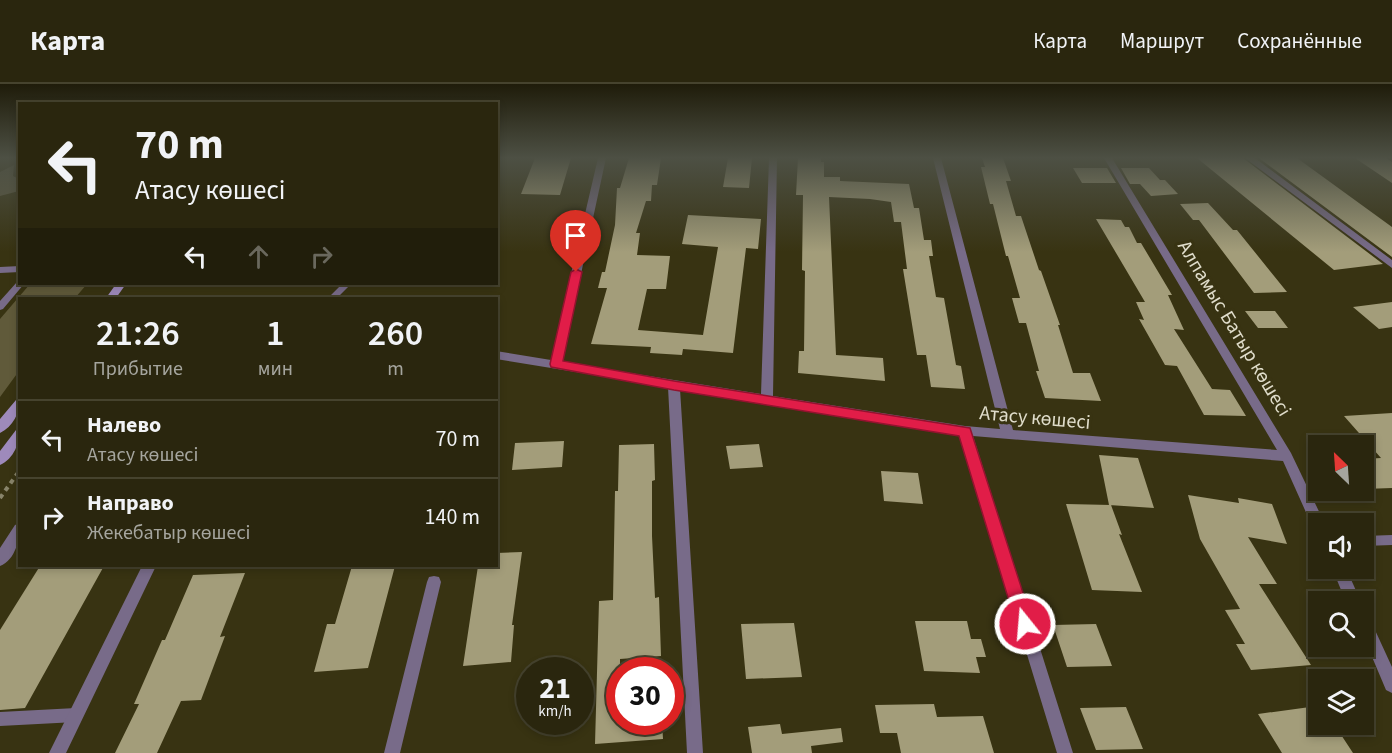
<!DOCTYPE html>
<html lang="ru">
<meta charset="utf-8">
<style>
body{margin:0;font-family:"Source Sans 3",sans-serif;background:#322e17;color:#f1f3f6;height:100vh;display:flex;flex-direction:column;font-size:22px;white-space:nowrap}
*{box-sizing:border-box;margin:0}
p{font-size:20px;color:#a5a59e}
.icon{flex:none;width:33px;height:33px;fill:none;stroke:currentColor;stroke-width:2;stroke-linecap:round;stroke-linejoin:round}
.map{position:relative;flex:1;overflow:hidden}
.drawer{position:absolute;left:18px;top:213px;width:480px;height:270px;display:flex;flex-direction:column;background:#2a260e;border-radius:0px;box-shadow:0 3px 9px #0003,0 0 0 2px #46432e}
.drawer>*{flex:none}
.top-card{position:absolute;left:18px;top:18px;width:480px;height:183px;border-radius:0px;box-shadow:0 3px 9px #0003,0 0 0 2px #46432e;background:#2a260e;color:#f1f3f6;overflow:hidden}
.needle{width:39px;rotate:335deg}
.controls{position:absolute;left:1308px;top:351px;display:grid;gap:12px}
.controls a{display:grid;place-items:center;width:66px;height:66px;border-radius:0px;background:#2a260e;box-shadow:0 3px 9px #0003,0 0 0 2px #46432e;font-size:30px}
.speed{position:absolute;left:516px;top:573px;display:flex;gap:12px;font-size:30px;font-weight:700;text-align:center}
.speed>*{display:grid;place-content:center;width:78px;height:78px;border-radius:50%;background:#2a260e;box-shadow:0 3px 9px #0003,0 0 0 2px #46432e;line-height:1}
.speed small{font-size:15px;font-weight:400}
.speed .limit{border:9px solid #d22;background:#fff;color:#111}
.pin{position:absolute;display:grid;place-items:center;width:51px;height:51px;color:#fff;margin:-62px -26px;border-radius:50% 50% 50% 0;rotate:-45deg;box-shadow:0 0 6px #0007}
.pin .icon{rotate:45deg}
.me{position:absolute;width:66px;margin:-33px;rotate:343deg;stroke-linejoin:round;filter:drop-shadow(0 0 4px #0008)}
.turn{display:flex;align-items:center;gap:21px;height:126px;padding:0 18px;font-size:27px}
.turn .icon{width:78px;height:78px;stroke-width:2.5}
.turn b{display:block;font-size:42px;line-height:51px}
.lanes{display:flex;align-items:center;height:57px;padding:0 18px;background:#0003;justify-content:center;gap:30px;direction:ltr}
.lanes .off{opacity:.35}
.eta{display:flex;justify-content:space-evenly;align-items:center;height:102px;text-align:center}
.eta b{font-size:36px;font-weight:600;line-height:42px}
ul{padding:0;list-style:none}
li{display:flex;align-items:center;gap:18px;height:78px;padding:0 18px;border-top:2px solid #46432e}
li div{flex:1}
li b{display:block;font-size:22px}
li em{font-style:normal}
header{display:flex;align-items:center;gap:36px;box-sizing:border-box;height:84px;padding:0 30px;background:#2a260e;border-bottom:2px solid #46432e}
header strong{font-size:28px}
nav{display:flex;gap:33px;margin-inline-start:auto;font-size:21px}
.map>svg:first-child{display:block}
.green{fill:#5d5941}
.forest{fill:#605a3a}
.building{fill:#a39d7a}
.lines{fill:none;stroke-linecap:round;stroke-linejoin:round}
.path{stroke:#88846a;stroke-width:4;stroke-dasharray:4.5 4.5;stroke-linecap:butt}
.lane{fill:#786b89;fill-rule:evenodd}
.street{fill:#786b89;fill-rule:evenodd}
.secondary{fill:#9e8abb;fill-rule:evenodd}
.route{fill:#e11d48;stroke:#92132f;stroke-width:1.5}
.labels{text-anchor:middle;stroke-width:6;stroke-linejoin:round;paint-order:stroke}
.street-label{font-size:20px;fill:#e0ddcb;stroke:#383312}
</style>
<header>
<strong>Карта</strong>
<nav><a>Карта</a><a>Маршрут</a><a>Сохранённые</a></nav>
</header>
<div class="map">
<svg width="1392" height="669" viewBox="0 0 1392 669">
<rect width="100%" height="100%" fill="#383312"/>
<path class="green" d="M14 81 13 92 19 95V107L0 112V88Z"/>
<path class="forest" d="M30 200H87L75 214H20L19 287 0 313V235Z"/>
<path class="building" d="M535 74H571L560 111 521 110Z
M629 74H661L657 101H652L651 117H646L636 149H640L637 171 670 172 666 205H647L638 246 703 251 718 163 682 160 688 131 761 135 758 165 746 164 733 269 683 265 682 271 650 269 651 263 591 260 607 204H598L602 188H605L615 141 617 104H620Z
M728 74H752L749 104 723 103Z
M798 74H821V78H824V93H840V97L909 100 914 124H919L924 156H931L933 172H929L936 213 944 214 956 281 961 282 965 305 931 303 926 271H917L903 185H907L901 138H894L891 118 870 115 829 113 836 271 883 274 885 297 798 289 799 267H804L805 187 802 186 803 111H796Z
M982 74H1003L1011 97H1006L1016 132H1021L1039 186 1041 187 1060 241H1058L1073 289H1090L1101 317 1045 314 1036 287H1039L1026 239H1019L1012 214H1020L1008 172H1006L993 120H990L981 83H985Z
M1197 74H1243L1383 180 1334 186Z
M1259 74H1297L1392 143V173Z
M1355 74H1386L1392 78V99Z
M1073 84H1107L1116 99H1082Z
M1121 84H1149L1160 96H1165L1178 110 1151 112 1140 100H1130Z
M1208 119 1233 146H1237L1287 208 1254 209 1199 136H1193L1180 120Z
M1096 135 1121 136 1125 143H1129L1137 159H1141L1172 211H1168L1184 246 1174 245 1212 305 1230 306 1246 332 1204 331 1177 282 1165 281 1139 235 1144 236 1136 218H1145Z
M1392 218V243L1379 245 1353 223Z
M1245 227H1275L1288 244H1258Z
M1392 329V404L1364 405V375L1381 374 1344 332Z
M564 357 562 383 512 386 515 359Z
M654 360 655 396 652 397V452L655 514 659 513 661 572 620 575V638H662L663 655 595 660 599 517 613 516 615 407H618L619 361Z
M759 360 763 383 730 385 726 362Z
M1099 371 1138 374 1154 424 1109 421Z
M881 387 918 389 923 420 884 417Z
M1188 411 1239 419 1238 414 1272 420 1287 460 1248 453 1277 500H1259L1311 581 1251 586 1236 560H1245L1225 526 1240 525 1200 455Z
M1066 420 1111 421 1122 451 1119 450 1142 508 1092 506Z
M522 468 512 541H514L511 578 463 582 478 482H496V469Z
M40 482H104L25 624 0 626V546Z
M352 482H395L368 584 314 588 327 540H335Z
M245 489 220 553 225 552 201 616 181 617 157 669H115L139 620H134L162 556H165L193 491Z
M915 537H967L971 555H981L986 573H976L980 589 924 587Z
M794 539 802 593 746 595 741 540Z
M1096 540 1112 582 1067 583 1053 541Z
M934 620 937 633 983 632 994 669H901L897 649H880L875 621Z
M1126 623 1143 665 1096 666 1080 624Z
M1310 623 1318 636V640H1334L1353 669H1282L1258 630Z
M780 640 782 650 841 644 843 658 811 662 812 669H752L748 643Z"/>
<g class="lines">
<path class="path" d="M0 414 20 386"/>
<path class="lane" d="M20 182V188L0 189V183Z
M20 197V200H24L3 225 0 226V217L17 198Z
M342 200H351L337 214H328Z
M1392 451V461L1364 462V452Z
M76 624 81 626 83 631 81 636 76 638 0 642V628Z"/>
<path class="street" d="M598 74H606L562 278 761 310 769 74H777L773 312 965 342 1000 345 933 74H941L1013 346 1277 366 1104 74H1112L1291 369 1325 440H1318V445L1313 444 1283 377 973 352 1073 669H1057L960 351 771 320 767 321 762 318 680 305 703 669H687L668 303 496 275V267L551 276Z
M1245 74H1255L1392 176V184Z
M20 439C20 454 16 476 0 482V464L15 441Z
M142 482H156L66 669H49Z
M1332 484H1346L1361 518H1346Z
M434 492 439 493 441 498 400 669H384L427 498 429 493Z
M1364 531 1369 533 1392 583V609L1386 606 1364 554Z"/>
<path class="secondary" d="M116 200H126L116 214H106Z
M20 315C20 328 13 343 0 349V335L16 316Z
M20 345C20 358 14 375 0 381V367L16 346Z"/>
</g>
<linearGradient id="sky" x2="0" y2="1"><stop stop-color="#1f1c0a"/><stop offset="0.44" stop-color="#4d5044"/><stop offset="1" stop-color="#4d5044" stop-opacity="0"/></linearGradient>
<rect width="1392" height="168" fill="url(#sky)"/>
<path class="route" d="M576 185 582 188 563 277 674 297 970 344 1033 540 1031 546 1025 548 1019 546 1016 540 959 352 674 306 551 283 550 280 571 188Z"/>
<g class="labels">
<g class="street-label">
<text transform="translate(1235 244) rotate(59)" y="7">Алпамыс Батыр көшесі</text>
<text transform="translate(1035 333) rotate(5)" y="7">Атасу көшесі</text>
</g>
</g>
</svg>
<div class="controls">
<a><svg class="needle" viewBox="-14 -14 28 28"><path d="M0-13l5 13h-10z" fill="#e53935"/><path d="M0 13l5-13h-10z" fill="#a5a59e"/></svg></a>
<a><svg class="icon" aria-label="sound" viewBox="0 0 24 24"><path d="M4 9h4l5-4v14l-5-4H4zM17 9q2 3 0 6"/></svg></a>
<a><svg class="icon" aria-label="search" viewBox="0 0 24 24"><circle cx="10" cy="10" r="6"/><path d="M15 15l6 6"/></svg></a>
<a><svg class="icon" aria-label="layers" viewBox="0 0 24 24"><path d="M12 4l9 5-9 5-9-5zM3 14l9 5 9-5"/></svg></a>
</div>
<div class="speed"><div>21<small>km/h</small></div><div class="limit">30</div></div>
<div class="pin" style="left:576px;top:188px;background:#d93025"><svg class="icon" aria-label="arrive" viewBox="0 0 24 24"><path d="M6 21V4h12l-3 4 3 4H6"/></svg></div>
<svg class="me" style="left:1025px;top:540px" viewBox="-20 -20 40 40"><circle r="17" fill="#e11d48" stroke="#fff" stroke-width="3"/><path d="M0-11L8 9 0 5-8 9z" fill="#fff"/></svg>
<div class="top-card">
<div class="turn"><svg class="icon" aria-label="left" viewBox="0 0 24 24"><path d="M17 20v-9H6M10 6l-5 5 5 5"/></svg><div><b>70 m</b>Атасу көшесі</div></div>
<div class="lanes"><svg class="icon" aria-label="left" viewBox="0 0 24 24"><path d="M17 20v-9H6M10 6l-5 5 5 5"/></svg><svg class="icon off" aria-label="ahead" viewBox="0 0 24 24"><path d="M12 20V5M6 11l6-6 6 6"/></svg><svg class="icon off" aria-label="right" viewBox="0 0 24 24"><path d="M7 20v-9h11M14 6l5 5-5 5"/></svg></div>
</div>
<section class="drawer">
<div class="eta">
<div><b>21:26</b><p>Прибытие</p></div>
<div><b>1</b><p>мин</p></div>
<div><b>260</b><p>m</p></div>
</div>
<ul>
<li><svg class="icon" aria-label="left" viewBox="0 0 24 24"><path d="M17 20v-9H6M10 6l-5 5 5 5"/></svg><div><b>Налево</b><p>Атасу көшесі</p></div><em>70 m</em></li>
<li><svg class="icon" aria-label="right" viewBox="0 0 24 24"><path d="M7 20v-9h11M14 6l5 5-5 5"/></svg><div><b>Направо</b><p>Жекебатыр көшесі</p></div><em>140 m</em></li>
</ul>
</section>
</div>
